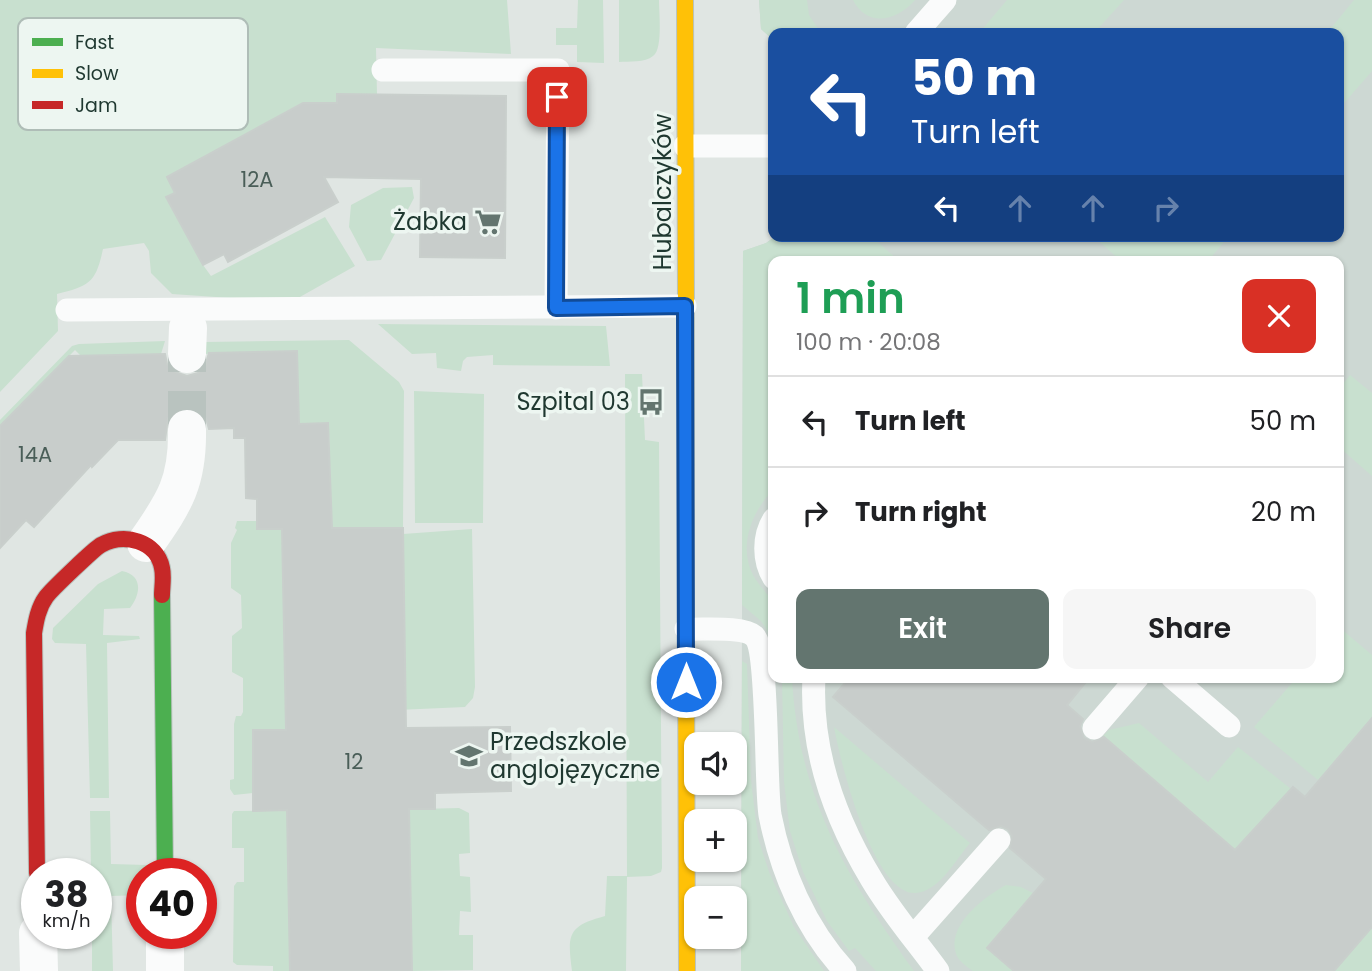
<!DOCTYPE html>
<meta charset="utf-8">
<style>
body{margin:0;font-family:Poppins,sans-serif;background:#f6f6f6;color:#202124;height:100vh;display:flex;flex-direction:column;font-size:26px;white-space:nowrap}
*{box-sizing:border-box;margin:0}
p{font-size:23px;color:#757577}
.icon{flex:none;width:38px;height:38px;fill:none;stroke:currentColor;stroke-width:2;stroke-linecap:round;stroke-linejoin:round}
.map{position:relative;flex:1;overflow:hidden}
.details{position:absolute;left:768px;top:256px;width:576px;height:427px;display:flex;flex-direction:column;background:#fff;border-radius:14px;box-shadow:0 2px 5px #0004}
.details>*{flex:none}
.hud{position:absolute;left:768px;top:28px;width:576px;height:214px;border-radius:14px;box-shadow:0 2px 5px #0004;background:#1a4fa0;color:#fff;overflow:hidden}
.buttons{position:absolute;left:684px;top:732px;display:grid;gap:14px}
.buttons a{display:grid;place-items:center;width:63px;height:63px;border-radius:14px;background:#fff;box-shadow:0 2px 5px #0004;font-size:35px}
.speed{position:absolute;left:21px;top:858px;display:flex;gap:14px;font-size:35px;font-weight:700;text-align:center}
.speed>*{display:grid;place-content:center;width:91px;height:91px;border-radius:50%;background:#fff;box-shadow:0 2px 5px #0004;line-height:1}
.speed small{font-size:18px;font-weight:400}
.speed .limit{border:10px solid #d22;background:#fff;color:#111}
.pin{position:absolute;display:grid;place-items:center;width:60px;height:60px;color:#fff;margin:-30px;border-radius:14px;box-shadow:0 4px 10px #0006}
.me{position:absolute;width:77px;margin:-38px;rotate:0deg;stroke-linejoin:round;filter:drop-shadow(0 0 5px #0008)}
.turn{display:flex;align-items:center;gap:24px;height:147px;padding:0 28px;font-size:32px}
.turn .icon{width:91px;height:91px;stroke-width:2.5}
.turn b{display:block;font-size:49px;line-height:60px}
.lanes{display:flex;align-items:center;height:66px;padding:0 28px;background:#0003;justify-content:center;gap:35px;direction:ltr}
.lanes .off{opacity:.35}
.round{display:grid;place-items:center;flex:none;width:74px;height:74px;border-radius:14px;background:#f6f6f6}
.headline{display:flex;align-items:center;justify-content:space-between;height:119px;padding:0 28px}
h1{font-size:42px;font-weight:600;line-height:52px;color:#1e9e55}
.button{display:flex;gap:14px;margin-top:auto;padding:14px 28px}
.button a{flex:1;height:80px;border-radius:14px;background:#63756f;color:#fff;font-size:28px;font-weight:600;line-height:80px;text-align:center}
.button a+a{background:#f6f6f6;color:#202124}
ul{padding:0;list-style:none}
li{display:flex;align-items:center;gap:21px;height:91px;padding:0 28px;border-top:2px solid #e0e0e0}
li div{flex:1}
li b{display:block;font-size:26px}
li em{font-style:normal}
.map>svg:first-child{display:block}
.built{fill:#cdd8d3;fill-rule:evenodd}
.green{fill:#c8e0cf}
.building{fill:#c8cdcb;stroke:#c9cfcc;stroke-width:2}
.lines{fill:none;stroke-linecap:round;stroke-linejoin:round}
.street-tunnel{stroke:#b9c3bf;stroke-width:38;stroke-dasharray:38 19;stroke-linecap:butt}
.fast-casing{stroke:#b9c3be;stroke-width:18}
.slow-casing{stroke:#b9c3be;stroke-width:18}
.jam-casing{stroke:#b9c3be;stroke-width:18}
.lane{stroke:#fafbfb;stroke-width:23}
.street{stroke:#fafbfb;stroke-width:38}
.fast{stroke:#4caf50;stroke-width:16}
.slow{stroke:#ffc107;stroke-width:16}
.jam{stroke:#c62828;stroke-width:16}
.route-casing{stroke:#114b97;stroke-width:18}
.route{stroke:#1a73e8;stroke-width:12}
.labels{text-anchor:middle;stroke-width:7;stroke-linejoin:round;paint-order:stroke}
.number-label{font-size:21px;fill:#4a5e58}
.street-label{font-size:24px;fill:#1f3830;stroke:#edf6f1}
.poi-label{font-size:24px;fill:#1f3830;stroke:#edf6f1;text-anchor:end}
.key{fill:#edf6f1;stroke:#afbdb7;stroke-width:2}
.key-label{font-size:19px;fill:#1f3830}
</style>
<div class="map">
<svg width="1372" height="971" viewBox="0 0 1372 971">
<rect width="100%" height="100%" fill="#e0e6e3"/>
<path class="built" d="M759 0H1372V971H741L743 251 766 243 776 236H1339V33H774L772 39 761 29ZM774 261H1339V677H774Z"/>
<path class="green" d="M0 0H507L511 54 376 48 377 95 337 94V103H302L167 177 175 193 166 198 203 265 211 276 325 217 355 266 291 302 172 294 151 273 149 251 144 243 103 249C96 282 90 286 57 294L58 331 0 392Z
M578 0H603L604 63 577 62V45H556V28H577Z
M619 0H659C659 13 663 49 653 56 645 63 629 61 619 62Z
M759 0H807L809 15 821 33H774L772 39 761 29Z
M853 0H915C897 21 867 28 853 0Z
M1007 0H1124L1094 33H979Z
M1354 0H1372V71L1339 109V33H1327Z
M412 187 414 198 381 260 367 261 349 227 351 205 383 188Z
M776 236H871L898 260 774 261 773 490C752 511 738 546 753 575 758 585 771 596 774 607 775 617 774 630 773 640L761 621 742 605 743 251 766 243Z
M1093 236H1229L1208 261H1121Z
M378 324 606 326 610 366 493 365V355L467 357 463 361 461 371 437 368 436 353 412 354Z
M349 340 399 382 404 391 403 528H332L329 432 319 423 299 424 297 351 202 354 205 342Z
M165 341 161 354 81 356 75 350 0 426V420L72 346 79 344Z
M625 374H642L645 440 659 442 662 868 661 872 651 876 627 877 626 971H572C567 934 568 926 605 916L607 876H627Z
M1350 375 1372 393V476L1339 447V389Z
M414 391 484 394 483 523H415Z
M237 521H257L258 529H282L313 729 253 730V793L234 795 230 789V780L234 779V724L236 716H241L243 712V678L232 672V636L242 628 241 595 231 588V543L237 530 235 528Z
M472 529 475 687 473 698 465 707 397 710 403 534Z
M122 571C143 575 141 594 130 608L104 609 103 635 139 636 140 639 107 643 109 798H90L86 644 55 643 52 639 53 628 98 584Z
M1339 627 1372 655V717L1318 780 1254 727 1297 677H1339Z
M742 661 747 664 751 781 758 838 769 872 794 927 824 971H741Z
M782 677H792C798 796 846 877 914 971H876L855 948 849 951 827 921 803 872 790 831 784 782Z
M1139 723 1208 782 1238 747 1291 789 1273 808 1279 814 1243 857 1103 736 1109 730Z
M834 727 970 843C956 859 940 891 916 893 873 896 840 760 834 727Z
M459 808 469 813 470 853 459 854 460 876 470 877 471 912 460 911 459 935H473V970L412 971 410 857 377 810Z
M315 810 288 862 290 971H273V966L237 965 233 962 234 886 237 882H244V848H232V814L234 811Z
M90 811H110L111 864 147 865V873H142V895L111 896 113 971H92V933H96V873H91Z
M1006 885 1021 887 1033 893 987 948 1013 971H973C967 967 960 962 957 956 944 927 984 897 1006 885Z
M1372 927V971H1334Z"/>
<path class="building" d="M337 94 506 96 505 258 420 257 421 179 324 177 338 202 228 262 224 254 203 265 166 197 175 193 167 177 303 103H337Z
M297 351 299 424 328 423 332 528H403L406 728 510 727 511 791 435 793V809H409L412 971H290L287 810 253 811V730H286L282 529H257V499L246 498 245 438H234V428L209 429 206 418 198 410 188 407 177 410 168 418 165 440H118L92 467 91 465 34 527 26 520 0 548V426L69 356 165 354 167 364 175 372 187 376 198 373 205 366 209 353Z
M850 677H1090L1067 705 1083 719 1080 726 1084 738 1092 742 1104 737 1235 850 1293 787 1305 797 1372 718V927L1334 971H1014L987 948 1046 879 1010 848 1012 836 1008 829 1001 826 989 830 833 697Z"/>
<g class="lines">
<path class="street-tunnel" d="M187 429V354"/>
<defs>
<path id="fast" d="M162 595 165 873"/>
<path id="slow" d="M685 0 686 310
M686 637 687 971"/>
<path id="jam" d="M686 310V637
M37 873 34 633C36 621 38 608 46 597 51 590 95 548 101 545 124 532 157 541 162 568 164 577 162 587 162 595"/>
</defs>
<use href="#fast" class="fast-casing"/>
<use href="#slow" class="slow-casing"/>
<use href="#jam" class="jam-casing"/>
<path class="lane" d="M916 33 945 0
M383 70H558L556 308
M685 146H774
M67 310 685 306
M774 519C763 536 763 561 774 578
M686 629C702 630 743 626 754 636 769 650 765 784 770 815 781 871 805 928 845 971
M814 677C810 749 835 819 872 880 891 912 916 941 938 971
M1172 677 1229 726
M1094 728 1138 677
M913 937 999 840"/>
<path class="street" d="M187 354 188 328
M146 543C175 502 188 481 187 429
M38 933 39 971
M165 933V971"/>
<use href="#fast" class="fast"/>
<use href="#slow" class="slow"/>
<use href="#jam" class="jam"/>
</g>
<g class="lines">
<defs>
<path id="route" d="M557 97 556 308 685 306 686 682"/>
</defs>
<use href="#route" class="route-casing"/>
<use href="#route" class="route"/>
</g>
<defs>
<symbol id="supermarket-bare" viewBox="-9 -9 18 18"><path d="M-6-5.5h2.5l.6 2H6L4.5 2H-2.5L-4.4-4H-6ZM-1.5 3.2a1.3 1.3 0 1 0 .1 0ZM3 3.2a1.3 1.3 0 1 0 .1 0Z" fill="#63756f" stroke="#edf6f1" stroke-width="2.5" paint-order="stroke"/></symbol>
<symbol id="bus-bare" viewBox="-9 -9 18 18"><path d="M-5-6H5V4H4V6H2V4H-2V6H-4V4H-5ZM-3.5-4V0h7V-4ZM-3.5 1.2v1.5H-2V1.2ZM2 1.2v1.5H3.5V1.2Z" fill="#63756f" stroke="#edf6f1" stroke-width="2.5" paint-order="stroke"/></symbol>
<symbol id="school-bare" viewBox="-9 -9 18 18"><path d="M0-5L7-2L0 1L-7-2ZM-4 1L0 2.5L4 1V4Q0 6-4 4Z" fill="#63756f" stroke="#edf6f1" stroke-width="2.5" paint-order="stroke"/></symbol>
</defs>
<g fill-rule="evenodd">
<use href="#supermarket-bare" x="469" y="203" width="38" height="38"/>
<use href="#bus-bare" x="632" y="383" width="38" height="38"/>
<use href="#school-bare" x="450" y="737" width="38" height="38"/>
</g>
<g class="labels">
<g class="number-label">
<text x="257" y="187">12A</text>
<text x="35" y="462">14A</text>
<text x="354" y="769">12</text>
</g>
<g class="street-label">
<text transform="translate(663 192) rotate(-90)" y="8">Hubalczyków</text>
</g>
<g class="poi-label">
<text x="467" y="230">Żabka</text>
<text x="630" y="410">Szpital 03</text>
<text x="490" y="750" text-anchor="start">Przedszkole<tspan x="490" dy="28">anglojęzyczne</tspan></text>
</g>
</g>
<rect x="18" y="18" width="230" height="112" rx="10" class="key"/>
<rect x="32" y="38" width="31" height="8" fill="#4caf50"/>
<rect x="32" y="69" width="31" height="9" fill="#ffc107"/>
<rect x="32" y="101" width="31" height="8" fill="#c62828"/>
<g class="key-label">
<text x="75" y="49">Fast</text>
<text x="75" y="80">Slow</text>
<text x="75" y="112">Jam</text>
</g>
</svg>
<div class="buttons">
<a><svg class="icon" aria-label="sound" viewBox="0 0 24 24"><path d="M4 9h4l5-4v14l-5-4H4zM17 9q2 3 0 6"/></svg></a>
<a>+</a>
<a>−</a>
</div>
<div class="speed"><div>38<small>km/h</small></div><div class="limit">40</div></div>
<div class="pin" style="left:557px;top:97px;background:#d93025"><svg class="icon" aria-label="arrive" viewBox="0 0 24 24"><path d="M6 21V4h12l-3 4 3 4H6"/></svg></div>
<svg class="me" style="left:686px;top:682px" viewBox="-20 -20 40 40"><circle r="17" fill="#1a73e8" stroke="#fff" stroke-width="3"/><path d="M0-11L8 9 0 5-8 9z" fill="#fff"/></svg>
<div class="hud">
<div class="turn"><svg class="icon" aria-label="left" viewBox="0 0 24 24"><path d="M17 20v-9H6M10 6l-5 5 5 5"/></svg><div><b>50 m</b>Turn left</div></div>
<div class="lanes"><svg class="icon" aria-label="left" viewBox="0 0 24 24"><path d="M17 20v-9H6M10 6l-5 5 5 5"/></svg><svg class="icon off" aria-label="ahead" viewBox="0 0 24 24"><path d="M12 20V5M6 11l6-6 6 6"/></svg><svg class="icon off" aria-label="ahead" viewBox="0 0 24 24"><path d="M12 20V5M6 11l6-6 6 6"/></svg><svg class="icon off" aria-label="right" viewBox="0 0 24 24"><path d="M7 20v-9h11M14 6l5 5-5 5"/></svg></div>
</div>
<section class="details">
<div class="headline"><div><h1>1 min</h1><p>100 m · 20:08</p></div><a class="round" style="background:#d93025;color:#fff"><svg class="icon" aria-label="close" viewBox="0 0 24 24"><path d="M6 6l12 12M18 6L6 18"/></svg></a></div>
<ul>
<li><svg class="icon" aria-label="left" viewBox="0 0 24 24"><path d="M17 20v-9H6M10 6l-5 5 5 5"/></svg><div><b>Turn left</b></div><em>50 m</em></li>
<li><svg class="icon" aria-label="right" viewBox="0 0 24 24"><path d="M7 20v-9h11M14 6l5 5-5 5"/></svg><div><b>Turn right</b></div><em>20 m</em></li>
</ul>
<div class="button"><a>Exit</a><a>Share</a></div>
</section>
</div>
